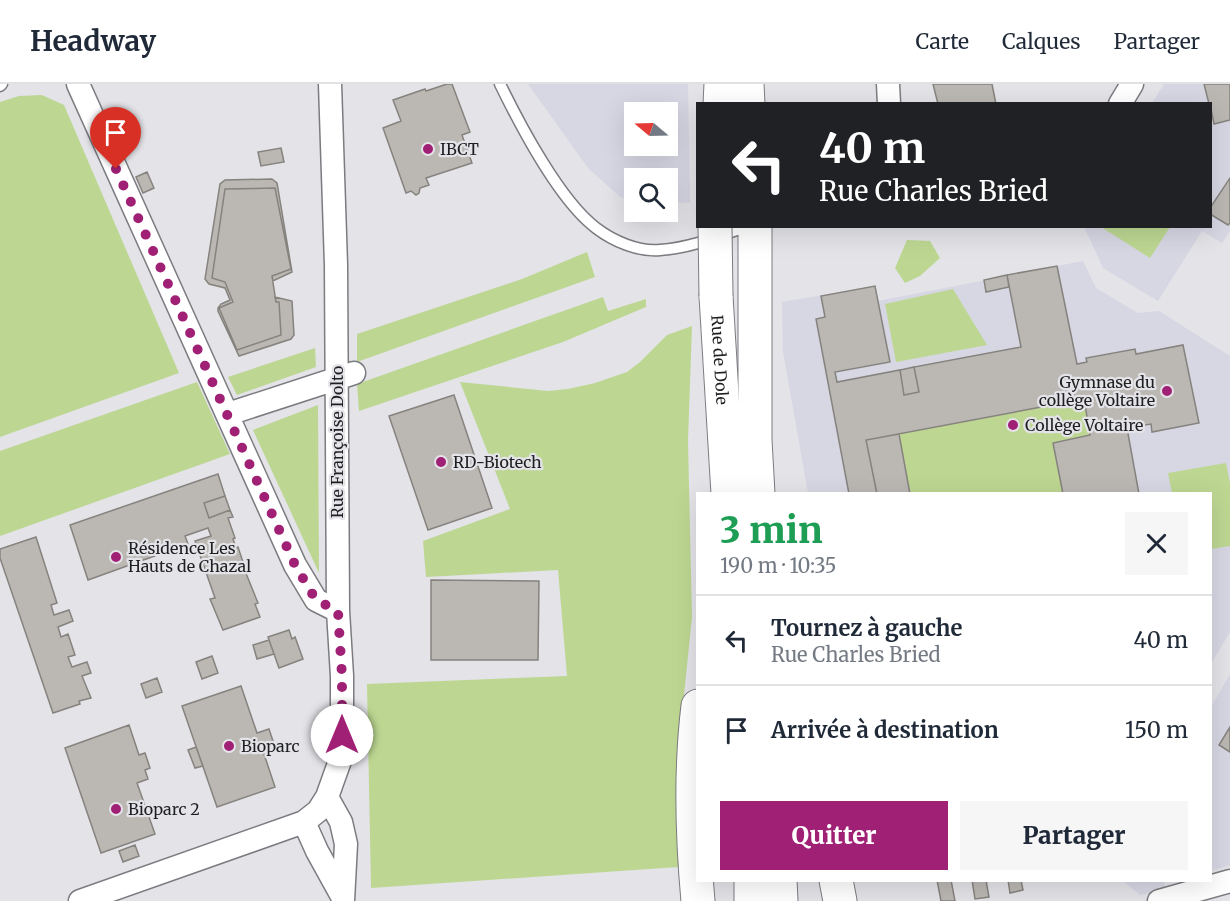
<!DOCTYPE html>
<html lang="fr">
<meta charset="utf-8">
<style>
body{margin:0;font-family:Merriweather,serif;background:#f6f6f7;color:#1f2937;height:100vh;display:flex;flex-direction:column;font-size:22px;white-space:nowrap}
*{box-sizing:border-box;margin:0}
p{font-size:20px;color:#747a83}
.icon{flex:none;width:33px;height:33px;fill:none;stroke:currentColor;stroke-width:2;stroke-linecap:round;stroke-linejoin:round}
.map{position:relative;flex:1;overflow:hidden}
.side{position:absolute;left:696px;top:408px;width:516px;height:390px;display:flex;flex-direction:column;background:#fff;border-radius:0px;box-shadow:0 6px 24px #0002}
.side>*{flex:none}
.guide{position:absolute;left:696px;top:18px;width:516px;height:126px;border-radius:0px;box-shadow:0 6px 24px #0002;background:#202124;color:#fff;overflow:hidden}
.needle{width:39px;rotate:289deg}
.buttons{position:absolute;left:624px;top:18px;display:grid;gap:12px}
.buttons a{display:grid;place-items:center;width:54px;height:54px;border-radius:0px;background:#fff;box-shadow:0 6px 24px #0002;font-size:30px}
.pin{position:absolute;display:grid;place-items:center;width:51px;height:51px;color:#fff;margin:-62px -26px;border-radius:50% 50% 50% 0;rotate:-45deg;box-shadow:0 0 6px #0007}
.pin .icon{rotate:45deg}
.me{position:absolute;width:66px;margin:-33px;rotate:0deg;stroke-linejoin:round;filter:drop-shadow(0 0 4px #0008)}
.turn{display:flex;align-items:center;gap:21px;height:126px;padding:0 24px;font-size:27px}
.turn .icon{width:78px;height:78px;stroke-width:2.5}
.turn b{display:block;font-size:42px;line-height:51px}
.round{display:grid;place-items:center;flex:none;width:63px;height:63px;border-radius:0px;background:#f6f6f7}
.headline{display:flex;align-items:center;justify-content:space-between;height:102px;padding:0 24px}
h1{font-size:36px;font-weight:800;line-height:45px;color:#1e9e55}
.action{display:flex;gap:12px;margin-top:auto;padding:12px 24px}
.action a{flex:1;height:69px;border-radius:0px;background:#9f2074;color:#fff;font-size:24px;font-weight:800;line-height:69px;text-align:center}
.action a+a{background:#f6f6f7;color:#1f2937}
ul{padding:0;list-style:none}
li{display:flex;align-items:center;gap:18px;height:90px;padding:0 24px;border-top:2px solid #e0e1e3}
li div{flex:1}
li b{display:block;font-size:22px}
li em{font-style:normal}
header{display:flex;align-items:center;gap:36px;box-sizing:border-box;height:84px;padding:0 30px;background:#fff;border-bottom:2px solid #e0e1e3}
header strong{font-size:28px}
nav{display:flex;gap:33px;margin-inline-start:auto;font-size:21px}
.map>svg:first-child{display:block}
.built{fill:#d6d7e3;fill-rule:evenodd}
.green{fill:#bdd792}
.building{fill:#bbb7b3;stroke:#86837f;stroke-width:1.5}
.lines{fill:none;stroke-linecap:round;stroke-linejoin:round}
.lane-casing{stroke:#7b7c80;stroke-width:13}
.street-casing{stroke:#7b7c80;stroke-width:25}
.primary-casing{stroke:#7b7c80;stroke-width:35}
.lane{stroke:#fff;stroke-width:10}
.street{stroke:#fff;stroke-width:22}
.primary{stroke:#fff;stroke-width:33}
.primary-bridge-casing{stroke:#7b7c80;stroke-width:35;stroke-linecap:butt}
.primary-bridge{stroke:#fff;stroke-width:33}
.route{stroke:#9f2074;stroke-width:10;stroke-dasharray:0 18}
.poi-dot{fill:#9f2074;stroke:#e3e3e8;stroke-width:2}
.labels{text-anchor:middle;stroke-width:4.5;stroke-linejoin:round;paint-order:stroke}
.poi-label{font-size:16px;fill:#1e1f20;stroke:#e3e3e8;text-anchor:start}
.street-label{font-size:16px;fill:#1e1f20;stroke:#e3e3e8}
</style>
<header>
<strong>Headway</strong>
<nav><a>Carte</a><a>Calques</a><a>Partager</a></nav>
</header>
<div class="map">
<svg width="1230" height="817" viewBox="0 0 1230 817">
<rect width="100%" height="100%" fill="#e3e3e8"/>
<path class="built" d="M528 0H688L690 119 668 118V94H634V116L620 113 588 84ZM668 28V62H634V28Z
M1164 0H1230V147L1222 159 1202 147 1158 217 1103 184 1084 143 1210 142V20L1152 19Z
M1083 177 1096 204 1138 229 1159 227 1230 272V548L1211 580 1210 410 808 409 783 268 782 218 875 202 878 217Z
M1230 590V781L1211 787V623Z
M1123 797H1164L1165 806 1140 811Z"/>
<path class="green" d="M42 11 64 21 179 289 0 353V18L19 12Z
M1101 143H1170L1150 174Z
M907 156 930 157 940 174 920 192 905 199 895 184Z
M587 168 595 193 357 278V250L522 195Z
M953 205 987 261 896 278 885 220Z
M603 213 608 227 646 215V223L563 258 359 327 357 300Z
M692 242 688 356 692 533 681 640 677 709 678 783 371 804 367 600 567 592 558 486 426 493 423 457 510 425 460 298 548 307 568 305 595 299 627 288 640 278 667 251Z
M315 264 316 283 237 311 228 293Z
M197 298 230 370 0 452V367Z
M1084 315 1090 351 1053 359 1063 409 910 410 899 350Z
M318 321 319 489 253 346Z
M1226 379 1230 400V462L1211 465 1210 410 1172 409 1168 389Z"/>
<path class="building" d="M447 0H452L470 48 462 51 472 79 426 94 429 101 420 104 419 109 416 111 411 107 406 109 383 44 401 37 393 16 425 5 426 7Z
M933 0H992L996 20H938Z
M1204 0H1230V36L1214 40 1210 20H1209Z
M281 64 284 78 261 82 258 68Z
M147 88 154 104 143 109 136 93Z
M1230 94V139L1228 141 1210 130V124Z
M272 95 277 99 292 188 273 197 272 192 291 185 275 104 225 105 212 194 225 198 233 218 219 224 237 266 281 251 279 218H276L275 213 292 217 294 251 291 255 239 272 218 227V224L221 220 230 216 225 204 209 200 205 195 220 100 225 96Z
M275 104 291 185 272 192 276 218H279L281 251 237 266 219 224 233 218 225 198 212 194 225 105Z
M1057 182 1077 280 1087 278 1086 274 1135 265 1136 270 1183 261 1199 339 1152 348 1151 340 1127 344 1139 410H1063L1053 359 1090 351 1084 315 866 356 877 410H849L816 235 825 233 821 212 875 202 890 278 835 288 837 298 900 286 904 311 919 308 914 283 1021 263 1007 191Z
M1007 191 1009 203 986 208 984 196Z
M914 283 919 308 904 311 900 286Z
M454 311 492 424 428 446 389 332Z
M899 350 910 410H877L866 356Z
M218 390 225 412 204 419 209 434 230 426 233 433 228 434 235 454 233 455 236 464 238 463 244 481 243 482 258 519 255 520 260 533 223 546 210 515 215 514 195 457 211 452 208 444 185 452 188 460 88 496 70 441Z
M225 412 230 426 209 434 204 419Z
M36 453 57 519 51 521 54 531 69 526 73 537 58 543 61 553 68 550 75 571 68 573 72 583 87 578 91 589 82 592 91 614 79 617 80 620 53 629 0 474V465Z
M431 496 539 497 538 576H431Z
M289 546 292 555 295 553 303 575 279 584 268 553Z
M269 556 274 570 257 575 253 561Z
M212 572 218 589 202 595 196 578Z
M157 594 162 608 146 614 141 600Z
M241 602 257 649 269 645 273 657 261 661 275 703 217 723 182 622Z
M129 641 139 671 145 669 150 684 145 686 148 695 137 699 155 750 101 769 65 664Z
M1230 643V668L1219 661Z
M196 663 203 682 195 684 188 666Z
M135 761 139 772 123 778 119 767Z
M937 796H951L955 817H941Z
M972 796H986L989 813 975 815Z
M1008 796H1021L1023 806 1010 809Z"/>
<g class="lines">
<defs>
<path id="lane" d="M500 0C520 41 560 117 596 144 613 157 638 168 660 166 691 164 719 152 748 142
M0 2 2 0"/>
<path id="street" d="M78 0 295 481 316 516 338 527
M888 0 889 20
M1120 20 1132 0
M228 330 354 289
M327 713 341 738 346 760 343 817
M304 738 317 767 343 814
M80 817 304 738 318 727 327 713 342 671V592L338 527 336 181 330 0
M1159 817 1230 797"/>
<g id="primary">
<path d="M747 0 748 20"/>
<path d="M720 20 721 0"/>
<path d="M755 142V356L758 410"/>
<path id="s1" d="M716 212 728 410"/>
<path d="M698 622C690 687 692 752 698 817"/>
<path d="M751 796V817"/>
<path d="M780 796 781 817"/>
<path d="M836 796 840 817"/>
</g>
</defs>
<use href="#lane" class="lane-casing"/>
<use href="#street" class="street-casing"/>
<use href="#primary" class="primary-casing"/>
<use href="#lane" class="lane"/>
<use href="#street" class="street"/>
<use href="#primary" class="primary"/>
<defs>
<path id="primary-bridge" d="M715 142 716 212"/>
</defs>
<use href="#primary-bridge" class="primary-bridge-casing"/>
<use href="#primary-bridge" class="primary-bridge"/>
</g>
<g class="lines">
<path class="route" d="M116 85 295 481 316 516 338 527 342 592V651"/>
</g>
<g class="poi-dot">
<circle cx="428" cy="65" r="6"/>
<circle cx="1167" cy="307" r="6"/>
<circle cx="1013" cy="341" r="6"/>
<circle cx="441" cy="378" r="6"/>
<circle cx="116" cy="473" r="6"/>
<circle cx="229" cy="662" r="6"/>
<circle cx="116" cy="725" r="6"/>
</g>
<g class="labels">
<g class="poi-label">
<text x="440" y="71">IBCT</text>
<text x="1155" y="304" text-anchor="end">Gymnase du<tspan x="1155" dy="18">collège Voltaire</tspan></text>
<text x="1025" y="347">Collège Voltaire</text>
<text x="453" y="384">RD-Biotech</text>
<text x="128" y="470">Résidence Les<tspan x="128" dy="18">Hauts de Chazal</tspan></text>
<text x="241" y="668">Bioparc</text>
<text x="128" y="731">Bioparc 2</text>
</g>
<g class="street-label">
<text dy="6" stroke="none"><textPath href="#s1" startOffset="64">Rue de Dole</textPath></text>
<text transform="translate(337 358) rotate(-90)" y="6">Rue Françoise Dolto</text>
</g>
</g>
</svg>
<div class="buttons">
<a><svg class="needle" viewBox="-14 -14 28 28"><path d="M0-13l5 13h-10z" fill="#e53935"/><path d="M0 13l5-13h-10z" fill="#747a83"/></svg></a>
<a><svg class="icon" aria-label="search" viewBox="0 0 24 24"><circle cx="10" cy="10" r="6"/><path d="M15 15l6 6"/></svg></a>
</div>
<div class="pin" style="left:116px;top:85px;background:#d93025"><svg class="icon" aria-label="arrive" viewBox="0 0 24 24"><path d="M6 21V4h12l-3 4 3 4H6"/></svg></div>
<svg class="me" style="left:342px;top:651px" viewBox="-20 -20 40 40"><circle r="19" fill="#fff"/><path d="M0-13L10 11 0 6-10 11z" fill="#9f2074"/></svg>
<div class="guide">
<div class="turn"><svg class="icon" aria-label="left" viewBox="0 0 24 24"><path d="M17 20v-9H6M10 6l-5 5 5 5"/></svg><div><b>40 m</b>Rue Charles Bried</div></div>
</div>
<section class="side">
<div class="headline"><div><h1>3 min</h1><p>190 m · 10:35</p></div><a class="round"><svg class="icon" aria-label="close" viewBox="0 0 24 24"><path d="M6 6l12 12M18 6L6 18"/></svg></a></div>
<ul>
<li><svg class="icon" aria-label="left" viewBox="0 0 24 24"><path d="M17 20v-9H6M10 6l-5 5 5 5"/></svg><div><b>Tournez à gauche</b><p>Rue Charles Bried</p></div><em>40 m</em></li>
<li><svg class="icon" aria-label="arrive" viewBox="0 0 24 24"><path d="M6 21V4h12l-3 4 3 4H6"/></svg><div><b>Arrivée à destination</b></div><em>150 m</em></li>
</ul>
<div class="action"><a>Quitter</a><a>Partager</a></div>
</section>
</div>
